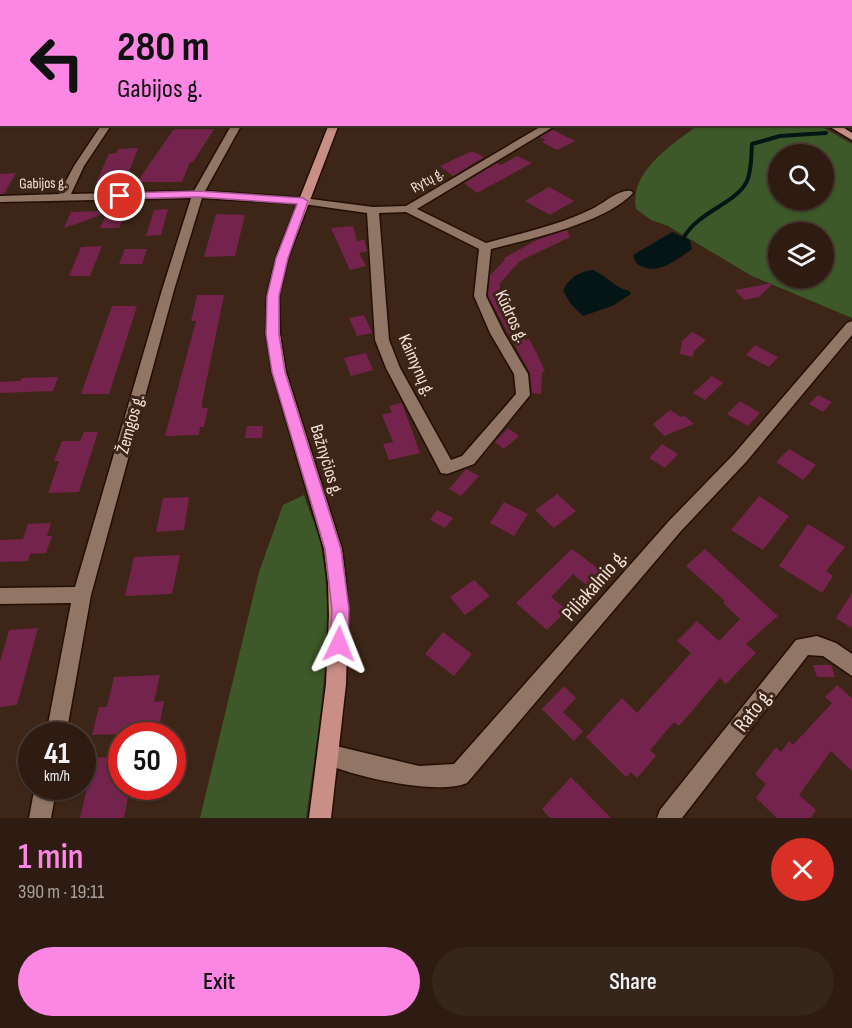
<!DOCTYPE html>
<meta charset="utf-8">
<style>
body{margin:0;font-family:"Sofia Sans Condensed",sans-serif;background:#36251b;color:#f1f3f6;height:100vh;display:flex;flex-direction:column;font-size:22px;white-space:nowrap}
*{box-sizing:border-box;margin:0}
p{font-size:20px;color:#a7a19f}
.icon{flex:none;width:33px;height:33px;fill:none;stroke:currentColor;stroke-width:2;stroke-linecap:round;stroke-linejoin:round}
.map{position:relative;height:818px;overflow:hidden}
.details{display:flex;flex-direction:column;background:#2e1c12;flex:1}
.details>*{flex:none}
.banner{position:absolute;left:0px;top:0px;width:852px;height:126px;box-shadow:0 2px 4px #0004,0 0 0 2px #493a32;background:#fc86e4;color:#111;overflow:hidden}
.controls{position:absolute;left:768px;top:144px;display:grid;gap:12px}
.controls a{display:grid;place-items:center;width:66px;height:66px;border-radius:50%;background:#2e1c12;box-shadow:0 2px 4px #0004,0 0 0 2px #493a32;font-size:30px}
.speed{position:absolute;left:18px;top:722px;display:flex;gap:12px;font-size:30px;font-weight:700;text-align:center}
.speed>*{display:grid;place-content:center;width:78px;height:78px;border-radius:50%;background:#2e1c12;box-shadow:0 2px 4px #0004,0 0 0 2px #493a32;line-height:1}
.speed small{font-size:15px;font-weight:400}
.speed .limit{border:9px solid #d22;background:#fff;color:#111}
.pin{position:absolute;display:grid;place-items:center;width:51px;height:51px;color:#fff;margin:-26px;border:3px solid #fff;border-radius:50%;box-shadow:0 2px 6px #0007}
.me{position:absolute;width:66px;margin:-33px;rotate:2deg;stroke-linejoin:round;filter:drop-shadow(0 0 4px #0008)}
.turn{display:flex;align-items:center;gap:21px;height:126px;padding:0 18px;font-size:27px}
.turn .icon{width:78px;height:78px;stroke-width:2.5}
.turn b{display:block;font-size:42px;line-height:51px}
.round{display:grid;place-items:center;flex:none;width:63px;height:63px;border-radius:32px;background:#36251b}
.summary{display:flex;align-items:center;justify-content:space-between;height:102px;padding:0 18px}
h1{font-size:36px;font-weight:600;line-height:45px;color:#fc86e4}
.primary-button{display:flex;gap:12px;margin-top:auto;padding:12px 18px}
.primary-button a{flex:1;height:69px;border-radius:36px;background:#fc86e4;color:#111;font-size:24px;font-weight:600;line-height:69px;text-align:center}
.primary-button a+a{background:#36251b;color:#f1f3f6}
.map>svg:first-child{display:block}
.green{fill:#3d5929;fill-rule:evenodd}
.water{fill:#041515}
.lines{fill:none;stroke-linecap:round;stroke-linejoin:round}
.stream-far1{stroke:#041515;stroke-width:3}
.stream{stroke:#041515;stroke-width:4}
.building{fill:#74244c}
.minor-casing{stroke:#230e03;stroke-width:3}
.major-casing{stroke:#230e03;stroke-width:3}
.minor{fill:#917565;fill-rule:evenodd}
.major{fill:#c98f86;fill-rule:evenodd}
.route{fill:#fc86e4;stroke:#a45794;stroke-width:1.5}
.labels{text-anchor:middle;stroke-width:6;stroke-linejoin:round;paint-order:stroke}
.far-street-label{font-size:15px;fill:#f3e3da;stroke:#3d2618}
.street-label{font-size:18px;fill:#f3e3da;stroke:#3d2618}
.near-street-label{font-size:21px;fill:#f3e3da;stroke:#3d2618}
</style>
<div class="map">
<svg width="852" height="818" viewBox="0 0 852 818">
<rect width="100%" height="100%" fill="#3d2618"/>
<path class="green" d="M0 0H475L2 2 0 123Z
M698 125H819L852 144V318L752 276 668 226 651 220 636 209C629 171 672 145 698 125ZM778 154H824V200H778ZM778 232H824V278H778Z
M304 495C310 514 319 533 322 552 336 634 317 736 306 818H200L259 572 283 505Z"/>
<path class="water" d="M702 0H852V85L850 2Z
M672 232 690 240 692 249C675 261 655 278 636 263L633 255Z
M593 270C607 276 614 287 629 291L631 294 612 306 583 316 571 304 563 291C568 278 580 271 593 270Z"/>
<g class="lines">
<path class="stream-far1" d="M197 2 201 0"/>
<path class="stream" d="M684 237C699 211 737 203 747 181 752 170 751 156 752 144L780 136 826 133"/>
</g>
<path class="building" d="M174 129H214L193 162H190L182 182H137Z
M553 130 575 141 557 150 542 142 546 140 540 137Z
M138 148 125 182 96 183 109 154 117 153 118 149Z
M472 151 484 157 453 176 440 166Z
M517 156 532 163 477 193 464 183 497 163 501 165Z
M16 173 4 194H0V174Z
M549 187 574 201 550 215 525 201Z
M168 209 161 235 146 236 154 210Z
M116 210 125 215 119 228H100L107 213 64 228 71 212 106 211 107 213Z
M216 214 245 215 235 256 204 257Z
M353 226 357 241 364 240 367 251 359 253 366 266 350 270 331 228Z
M567 230 570 237 520 261 500 283 499 301 505 300 525 340 529 339 535 350 545 371 542 372 541 394 532 393 530 373 488 296 490 275 505 260 504 258 537 240Z
M102 246 90 276H69L81 247Z
M125 249H147L142 264H119Z
M773 283 759 297 744 300 735 290Z
M197 295H224L202 402V408H208L204 427H200L199 435 165 436 196 321H191Z
M112 306H137L109 394H81Z
M364 315 372 333 357 336 349 318Z
M692 332 706 340 694 351 693 357 680 354 682 341Z
M755 345 778 357 769 367 746 355Z
M366 353 373 370 351 376 344 358Z
M712 376 723 383 705 400 693 393Z
M58 377 53 391 0 393V382L20 381 22 378Z
M818 395 832 402 823 412 809 404Z
M740 401 760 413 748 426 727 414Z
M402 403 420 453 389 460 383 444 393 442 382 415 392 412 389 406Z
M670 410 681 417 685 416 694 424 664 436 653 424Z
M247 426H263L262 438H245Z
M508 428 519 436 504 449 495 442Z
M84 432H98L79 492 48 493 59 461H54L62 441H80Z
M662 444 678 454 665 468 649 458Z
M789 449 816 465 803 480 776 462Z
M466 469 479 476 461 496 449 489Z
M557 494 576 511 554 528 535 510Z
M759 496 789 516 763 550 731 530Z
M189 497 184 530 156 532 163 498Z
M504 502 528 514 514 536 490 523Z
M437 510 453 518 445 528 430 520Z
M51 523 47 536H52L46 553 30 554 28 561 0 562V540L23 539 28 524Z
M808 524 845 547 826 571 833 576 822 593 779 566Z
M572 549 604 573 590 588 573 574 551 597 567 610 547 630 516 603Z
M705 549 778 616 746 644 756 653 726 684 720 678 679 726 674 722 650 750 656 756 637 778 631 772 626 777 586 737 622 698 637 713 691 653 677 641 697 621 719 641 740 619 723 603 725 601 686 566Z
M180 555 172 594 125 596 134 557Z
M474 580 490 596 465 615 450 597Z
M852 593V628L836 618Z
M38 628 17 705 0 707V662L9 630Z
M443 632 472 654 454 676 425 654Z
M813 665H831L835 677H817Z
M160 675 154 702 164 701 160 722 147 723 145 733 92 735 99 707H107L114 677Z
M837 685 852 698V771L831 751 799 795 816 810 811 818H777L756 798 766 784 755 774 776 747 781 752 789 741 793 745 832 703 825 697Z
M564 686 576 698 563 712 583 731 574 741 542 709Z
M122 756V786H130L124 818H80L94 758Z
M571 777 611 818H550L542 809Z"/>
<g class="lines">
<defs>
<path id="minor" d="M102 124H112L84 166 71 194 194 191 232 124H242L205 191 303 198 373 207 406 206 545 124H558L417 209 486 243C522 233 560 225 594 208 604 203 619 189 631 191L633 193C605 223 530 239 491 249L486 296 504 333 528 374 530 395 474 464 447 474 441 473 386 368 375 340 367 213 303 204 202 198 174 290 91 595 66 735H46L71 603 0 604V588L75 587 162 290 191 198 0 202V196L59 194 74 166ZM406 212 479 249 474 296 490 333 514 374 516 394 462 456 451 460 400 368 389 340 379 213Z
M852 321V335L746 462 681 531 467 783C435 796 352 776 321 762L317 755 321 748 328 744 419 766 454 764 669 521 734 454 847 323Z
M817 636 836 643 852 654V676L823 656 808 655 682 818H657L660 810 796 640Z
M35 786H57L51 818H29Z"/>
<path id="major" d="M421 0H429L419 2Z
M616 0H624L626 2H617Z
M329 124H339L288 258 279 296 280 334 286 372 342 549 346 582 348 616 346 684 331 818H309L326 684 329 616 328 582 324 549 272 372 266 334 267 296 276 258Z
M825 124H838L852 133V140Z"/>
</defs>
<use href="#minor" class="minor-casing"/>
<use href="#major" class="major-casing"/>
<use href="#minor" class="minor"/>
<use href="#major" class="major"/>
</g>
<path class="route" d="M198 191 303 198 308 201 288 258 279 296V334L285 372 341 549 349 609 348 644 345 650 339 652 333 650 330 644 332 609 325 549 272 372 266 334 267 296 276 258 297 204 198 197 120 199 115 196 120 193Z"/>
<g class="labels">
<g class="far-street-label">
<text transform="translate(427 180) rotate(-30)" y="5">Rytų g.</text>
<text transform="translate(43 183) rotate(-1)" y="5">Gabijos g.</text>
</g>
<g class="street-label">
<text transform="translate(512 316) rotate(65)" y="6">Kūdros g.</text>
<text transform="translate(417 365) rotate(66)" y="6">Kaimynų g.</text>
<text transform="translate(130 424) rotate(-74)" y="6">Žemgos g.</text>
<text transform="translate(327 460) rotate(73)" y="6">Bažnyčios g.</text>
</g>
<g class="near-street-label">
<text transform="translate(594 585) rotate(-49)" y="7">Piliakalnio g.</text>
<text transform="translate(753 710) rotate(-52)" y="7">Rato g.</text>
</g>
</g>
</svg>
<div class="controls">
<a><svg class="icon" aria-label="search" viewBox="0 0 24 24"><circle cx="10" cy="10" r="6"/><path d="M15 15l6 6"/></svg></a>
<a><svg class="icon" aria-label="layers" viewBox="0 0 24 24"><path d="M12 4l9 5-9 5-9-5zM3 14l9 5 9-5"/></svg></a>
</div>
<div class="speed"><div>41<small>km/h</small></div><div class="limit">50</div></div>
<div class="pin" style="left:120px;top:196px;background:#d93025"><svg class="icon" aria-label="arrive" viewBox="0 0 24 24"><path d="M6 21V4h12l-3 4 3 4H6"/></svg></div>
<svg class="me" style="left:339px;top:644px" viewBox="-20 -20 40 40"><path d="M0-17L14 15 0 8-14 15z" fill="#fc86e4" stroke="#fff" stroke-width="4"/></svg>
<div class="banner">
<div class="turn"><svg class="icon" aria-label="left" viewBox="0 0 24 24"><path d="M17 20v-9H6M10 6l-5 5 5 5"/></svg><div><b>280 m</b>Gabijos g.</div></div>
</div>
</div>
<section class="details">
<div class="summary"><div><h1>1 min</h1><p>390 m · 19:11</p></div><a class="round" style="background:#d93025;color:#fff"><svg class="icon" aria-label="close" viewBox="0 0 24 24"><path d="M6 6l12 12M18 6L6 18"/></svg></a></div>
<div class="primary-button"><a>Exit</a><a>Share</a></div>
</section>
